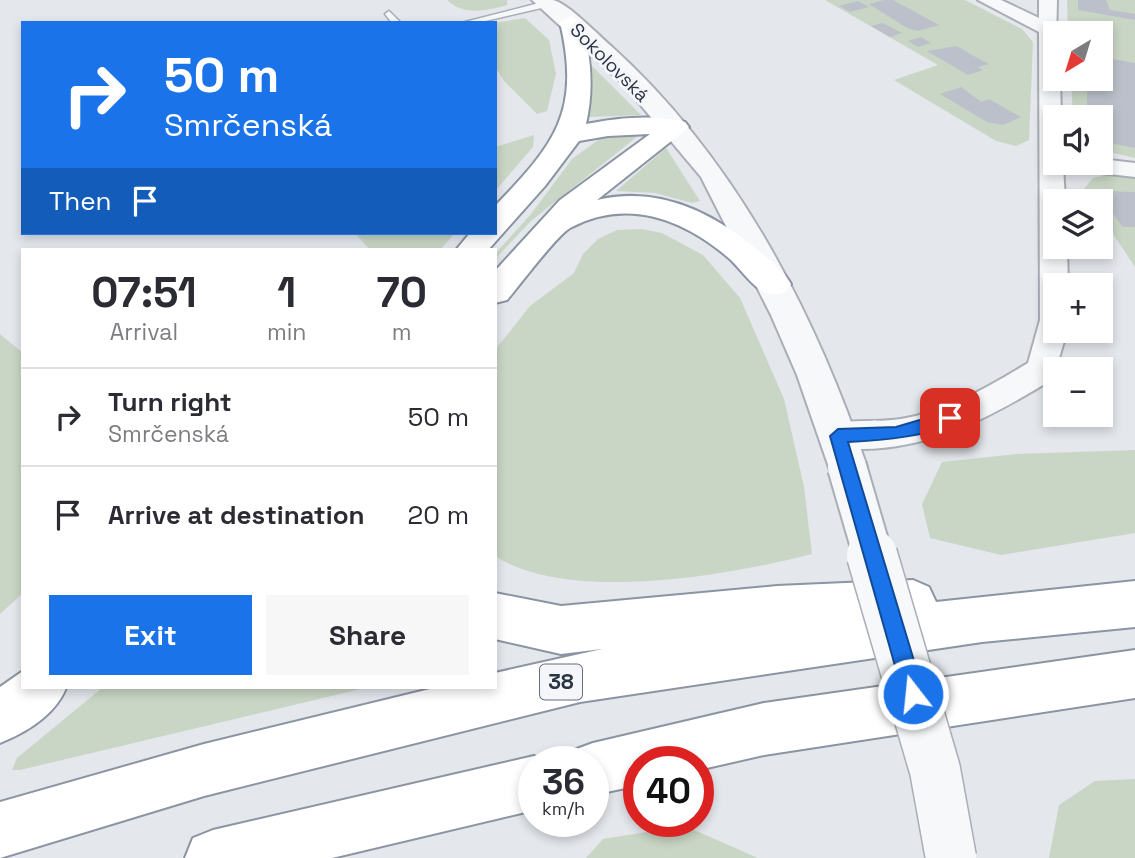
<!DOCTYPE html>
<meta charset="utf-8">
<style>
body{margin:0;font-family:"Space Grotesk",sans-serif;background:#f7f7f7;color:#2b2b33;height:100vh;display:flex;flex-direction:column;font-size:26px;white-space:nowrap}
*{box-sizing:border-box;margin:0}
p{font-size:23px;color:#7c7c81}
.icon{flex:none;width:38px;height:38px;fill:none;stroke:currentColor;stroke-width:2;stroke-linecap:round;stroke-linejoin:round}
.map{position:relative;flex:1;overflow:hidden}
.side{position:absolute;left:21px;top:248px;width:476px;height:441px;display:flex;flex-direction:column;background:#fff;border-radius:0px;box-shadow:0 4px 10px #0003}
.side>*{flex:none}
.hud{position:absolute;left:21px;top:21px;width:476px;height:214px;border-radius:0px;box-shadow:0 4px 10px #0003;background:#1a73e8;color:#fff;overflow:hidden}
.needle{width:46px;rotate:218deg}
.tools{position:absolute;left:1043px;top:21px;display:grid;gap:14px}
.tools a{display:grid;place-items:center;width:70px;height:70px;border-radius:0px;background:#fff;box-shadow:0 4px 10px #0003;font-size:35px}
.speed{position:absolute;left:518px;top:746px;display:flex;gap:14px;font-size:35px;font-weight:700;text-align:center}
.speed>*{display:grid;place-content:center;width:91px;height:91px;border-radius:50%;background:#fff;box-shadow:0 4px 10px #0003;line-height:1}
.speed small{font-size:18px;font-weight:400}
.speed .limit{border:10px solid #d22;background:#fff;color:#111}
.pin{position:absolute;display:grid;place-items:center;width:60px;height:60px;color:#fff;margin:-30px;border-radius:14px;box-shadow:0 4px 10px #0006}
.me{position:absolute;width:77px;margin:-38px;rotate:344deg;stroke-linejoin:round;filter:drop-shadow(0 0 5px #0008)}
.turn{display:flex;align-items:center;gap:24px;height:147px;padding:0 28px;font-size:32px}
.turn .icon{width:91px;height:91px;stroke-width:2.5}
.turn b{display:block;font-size:49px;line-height:60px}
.then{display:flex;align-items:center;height:66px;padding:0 28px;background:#0003;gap:14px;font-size:26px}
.eta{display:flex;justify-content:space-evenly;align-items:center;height:119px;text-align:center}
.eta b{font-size:42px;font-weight:700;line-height:49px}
.cta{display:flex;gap:14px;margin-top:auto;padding:14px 28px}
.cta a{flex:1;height:80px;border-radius:0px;background:#1a73e8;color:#fff;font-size:28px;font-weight:700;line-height:80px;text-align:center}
.cta a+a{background:#f7f7f7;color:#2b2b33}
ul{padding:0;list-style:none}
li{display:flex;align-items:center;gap:21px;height:98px;padding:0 28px;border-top:2px solid #e1e1e2}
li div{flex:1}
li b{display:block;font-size:26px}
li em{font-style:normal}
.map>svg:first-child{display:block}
.green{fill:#c9d6c5}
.building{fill:#bbc0ca}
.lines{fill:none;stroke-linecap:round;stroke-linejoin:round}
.service-casing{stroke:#a9aeb7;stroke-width:3}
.minor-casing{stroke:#a9aeb7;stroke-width:4}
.tertiary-casing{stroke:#a9aeb7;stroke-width:4}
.trunk-casing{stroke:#8b94a3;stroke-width:4}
.service{fill:#f7f8fa;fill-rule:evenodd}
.minor{fill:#f7f8fa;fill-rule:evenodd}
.tertiary{fill:#f7f8fa;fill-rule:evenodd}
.trunk{fill:#fff;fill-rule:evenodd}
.tertiary-bridge-far1-casing{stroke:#a9aeb7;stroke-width:42;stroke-linecap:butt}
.tertiary-bridge-casing{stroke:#a9aeb7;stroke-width:53;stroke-linecap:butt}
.tertiary-bridge-far1{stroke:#f7f8fa;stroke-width:38}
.tertiary-bridge{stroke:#f7f8fa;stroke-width:50}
.route{fill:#1a73e8;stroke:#114b97;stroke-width:2}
.labels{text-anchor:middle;stroke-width:6;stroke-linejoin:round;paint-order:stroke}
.far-street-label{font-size:19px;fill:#2b3445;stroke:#f4f6f9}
.shield{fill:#f4f6f9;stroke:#676e7b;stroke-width:2}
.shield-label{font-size:21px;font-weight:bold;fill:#2b3445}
</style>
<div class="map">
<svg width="1135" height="858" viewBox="0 0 1135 858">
<rect width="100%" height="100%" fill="#e4e7ec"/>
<path class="green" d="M447 0H507V5C486 11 464 16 447 0Z
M825 0H965L1022 29 1033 42 1029 140 1016 146 996 141 894 80 938 65Z
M1067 0H1135V158L1101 150V117H1073L1071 79H1101V33H1068Z
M525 18 549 40 556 74 547 111 537 114 505 82 495 67 494 23Z
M592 66 641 115 588 117Z
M630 133 638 136 531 221 495 259V254L531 214 572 159 601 138Z
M534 135 533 147 495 191V147Z
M666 148 700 201 692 203 655 193 616 191Z
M1108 175 1135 177V267L1101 216V201H1091L1083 190 1093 178Z
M641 229 662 233 703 255 740 298 784 399 804 487 812 554C730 575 570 604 495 556V350L530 306 574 273 583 254 598 239 617 230Z
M355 233H455L440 250H370Z
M0 334 23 353V593L0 614Z
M1135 450V533L1001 555 930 538 922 504 942 462 1017 454Z
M102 688H365L20 770H12L17 758Z
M1135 779V858H1049L1059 805 1095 781Z
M685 826 758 858H586L603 839Z"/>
<path class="building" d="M884 0H893L939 25 918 31 907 28 869 4Z
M1078 0H1106L1110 10 1135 14V20L1078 10Z
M858 1 869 7 850 12 839 6Z
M883 23 902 33 890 37 871 26Z
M1101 35 1112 37 1113 47 1101 45Z
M921 37 931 43 918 47 908 41Z
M957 46 972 55 989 64 978 67 983 70 968 75 927 51Z
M1101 57 1135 63V148L1101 141V117H1089L1087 112V79H1101Z
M961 87 981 102 989 99 1021 117 1003 125 987 122 940 94Z
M1096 191 1135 192V227H1123Z"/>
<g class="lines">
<defs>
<path id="service" d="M547 1 551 4 550 6 477 23H461Z
M389 11 401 23H392L385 14Z"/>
<path id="minor" d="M978 0H1001L1039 18V0H1057L1055 79H1060L1061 117H1055V163H1101V159L1135 163V177L1074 170 1063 165 1065 201H1055V247H1067L1068 285H1055V331H1067L1053 379C994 415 935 448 863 449 850 449 839 450 826 446L821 436 826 426C850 418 876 423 901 419 948 411 988 387 1028 363L1040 320 1039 32Z"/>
<path id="tertiary" d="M532 0C538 0 547 0 553 0 568 3 598 35 611 46 735 158 814 310 867 467L861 479 847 484 833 479 797 375 771 315 701 177 623 84Z"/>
<path id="trunk" d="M571 16 582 22C591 56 594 90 586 124 617 118 654 114 685 122L689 127 597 200C659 185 715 213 761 253 772 262 784 272 791 284L786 292C779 294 774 296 766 293 753 287 741 270 731 260 685 220 628 197 570 228 556 236 520 285 507 300L495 303V271L560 200 650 134 608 136 579 141 545 186 488 250H456L470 233H495V206C555 144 581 112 560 22Z
M913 580 929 587 936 602 1135 581V627L982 642 580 702 204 796 0 858V802L204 744 434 688H495V673L602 649 561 654 495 639V593L561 606 777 586Z
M1135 650V698L764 755 698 770V761H639V785L593 795V761H570L574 750 593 743 764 703Z
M23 671V688H66C55 715 27 732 0 743V687Z
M534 756 546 761H534V810L332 858H185L193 838 213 830Z"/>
</defs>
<use href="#service" class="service-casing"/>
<use href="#minor" class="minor-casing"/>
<use href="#tertiary" class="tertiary-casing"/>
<use href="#trunk" class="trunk-casing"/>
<use href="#service" class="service"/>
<use href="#minor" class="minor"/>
<use href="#tertiary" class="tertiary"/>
<use href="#trunk" class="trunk"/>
<defs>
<path id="tertiary-bridge-far1" d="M847 467 873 556"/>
<path id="tertiary-bridge" d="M872 555 935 770 951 858"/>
</defs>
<use href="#tertiary-bridge-far1" class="tertiary-bridge-far1-casing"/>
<use href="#tertiary-bridge" class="tertiary-bridge-casing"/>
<use href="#tertiary-bridge-far1" class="tertiary-bridge-far1"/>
<use href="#tertiary-bridge" class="tertiary-bridge"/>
</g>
<path class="route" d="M950 411 958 418C948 436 869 441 848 442L924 694 921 702 913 705 906 702 903 694 830 436 838 429 896 427Z"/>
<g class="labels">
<g class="far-street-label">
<text transform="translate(610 62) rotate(45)" y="7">Sokolovská</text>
</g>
<rect class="shield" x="540" y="664.5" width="42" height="35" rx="5"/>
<g class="shield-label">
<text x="561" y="689">38</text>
</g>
</g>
</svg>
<div class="tools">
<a><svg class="needle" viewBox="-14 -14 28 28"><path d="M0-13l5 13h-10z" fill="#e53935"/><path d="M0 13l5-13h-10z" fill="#7c7c81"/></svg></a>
<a><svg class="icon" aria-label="sound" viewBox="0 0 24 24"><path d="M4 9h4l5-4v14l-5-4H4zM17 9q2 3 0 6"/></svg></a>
<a><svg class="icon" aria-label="layers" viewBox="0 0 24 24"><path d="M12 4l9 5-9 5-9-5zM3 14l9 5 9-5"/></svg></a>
<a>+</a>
<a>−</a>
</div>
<div class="speed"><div>36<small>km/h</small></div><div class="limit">40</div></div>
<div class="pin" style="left:950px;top:418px;background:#d93025"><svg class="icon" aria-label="arrive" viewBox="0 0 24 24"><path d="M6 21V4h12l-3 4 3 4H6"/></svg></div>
<svg class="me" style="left:913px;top:694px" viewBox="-20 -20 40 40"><circle r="17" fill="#1a73e8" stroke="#fff" stroke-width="3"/><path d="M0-11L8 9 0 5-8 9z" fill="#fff"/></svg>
<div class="hud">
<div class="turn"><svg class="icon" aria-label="right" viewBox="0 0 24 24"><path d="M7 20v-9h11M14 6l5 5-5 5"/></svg><div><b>50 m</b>Smrčenská</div></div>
<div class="then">Then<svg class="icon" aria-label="arrive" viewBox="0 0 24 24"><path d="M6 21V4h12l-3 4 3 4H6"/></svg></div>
</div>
<section class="side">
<div class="eta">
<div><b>07:51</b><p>Arrival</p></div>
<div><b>1</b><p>min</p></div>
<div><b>70</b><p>m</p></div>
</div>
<ul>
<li><svg class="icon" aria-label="right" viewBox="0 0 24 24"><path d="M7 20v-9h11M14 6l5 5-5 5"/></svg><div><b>Turn right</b><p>Smrčenská</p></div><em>50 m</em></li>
<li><svg class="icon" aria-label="arrive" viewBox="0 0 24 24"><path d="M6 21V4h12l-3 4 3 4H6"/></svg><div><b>Arrive at destination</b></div><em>20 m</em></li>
</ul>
<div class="cta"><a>Exit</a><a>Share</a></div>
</section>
</div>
